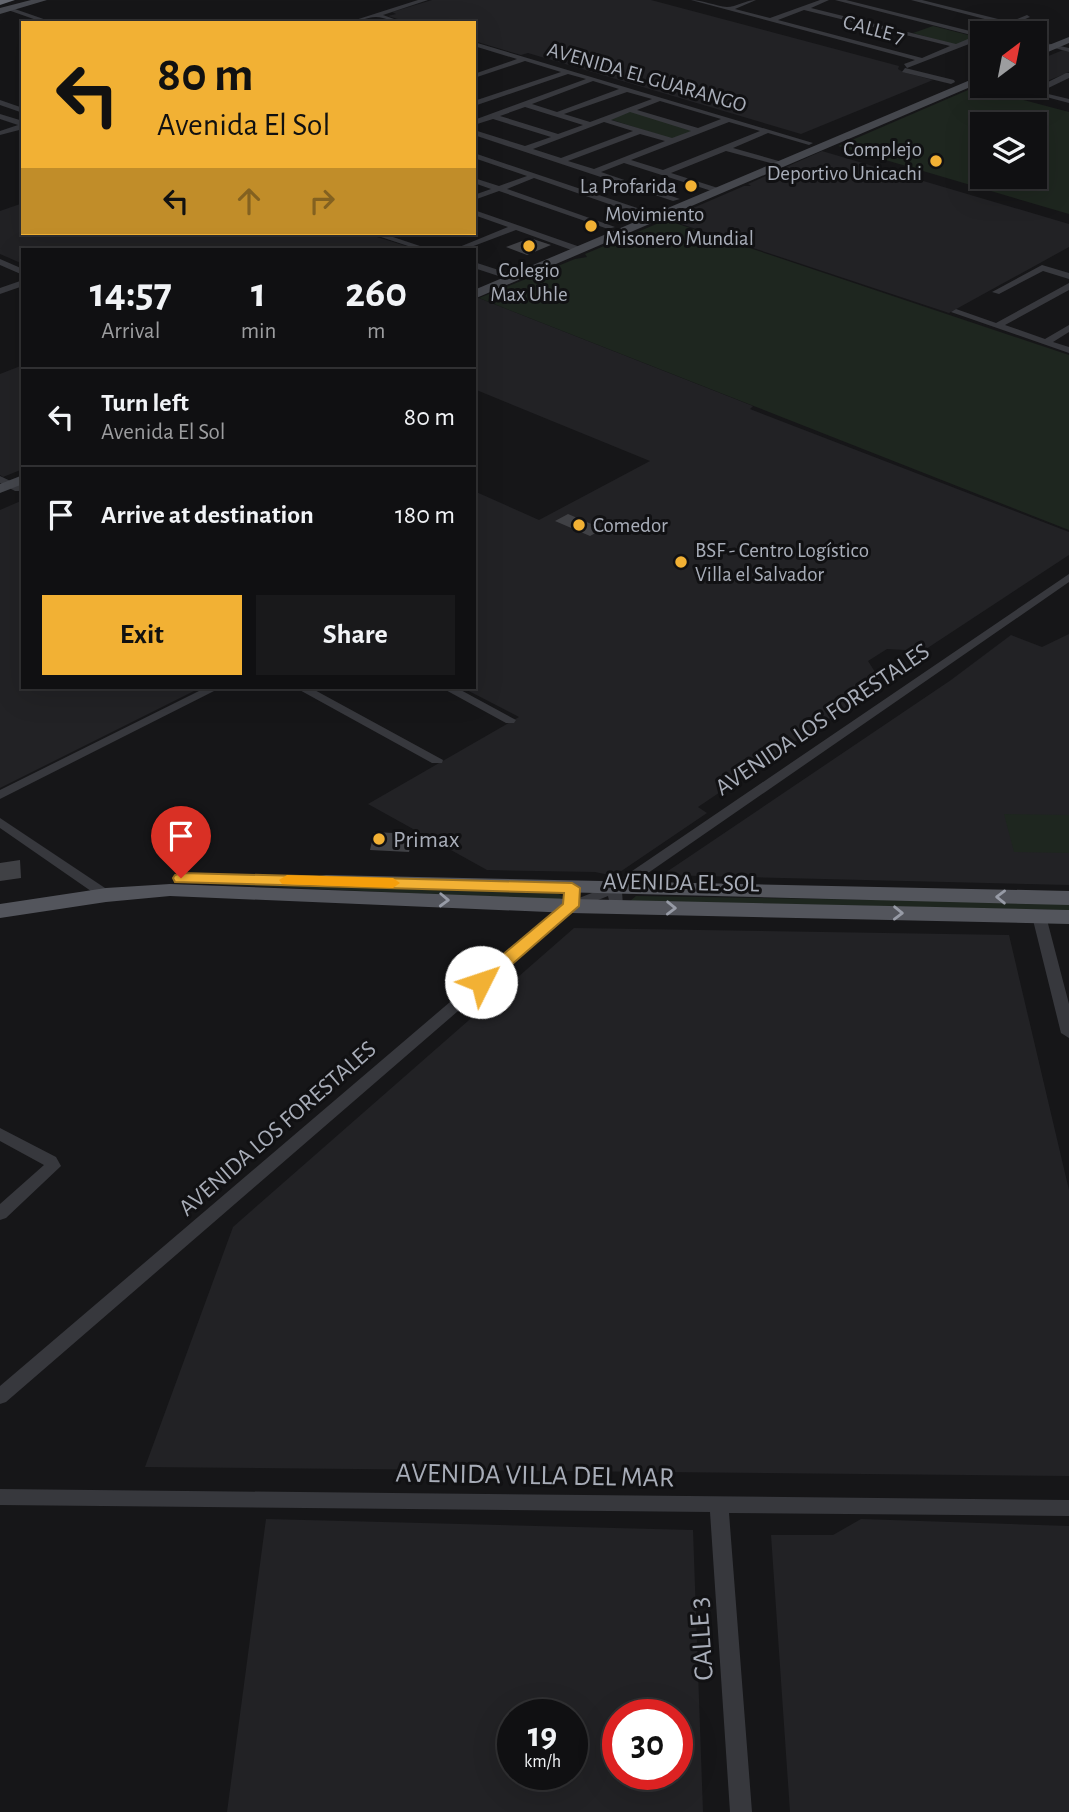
<!DOCTYPE html>
<meta charset="utf-8">
<style>
body{margin:0;font-family:"Alegreya Sans",sans-serif;background:#19191b;color:#f1f3f6;height:100vh;display:flex;flex-direction:column;font-size:26px;white-space:nowrap}
*{box-sizing:border-box;margin:0}
p{font-size:23px;color:#9c9d9f}
.icon{flex:none;width:38px;height:38px;fill:none;stroke:currentColor;stroke-width:2;stroke-linecap:round;stroke-linejoin:round}
.map{position:relative;flex:1;overflow:hidden}
.drawer{position:absolute;left:21px;top:248px;width:455px;height:441px;display:flex;flex-direction:column;background:#101012;border-radius:0px;box-shadow:0 7px 28px #0002,0 0 0 2px #303032}
.drawer>*{flex:none}
.banner{position:absolute;left:21px;top:21px;width:455px;height:214px;border-radius:0px;box-shadow:0 7px 28px #0002,0 0 0 2px #303032;background:#f2b134;color:#111;overflow:hidden}
.needle{width:46px;rotate:32deg}
.controls{position:absolute;left:970px;top:21px;display:grid;gap:14px}
.controls a{display:grid;place-items:center;width:77px;height:77px;border-radius:0px;background:#101012;box-shadow:0 7px 28px #0002,0 0 0 2px #303032;font-size:35px}
.speed{position:absolute;left:497px;top:1699px;display:flex;gap:14px;font-size:35px;font-weight:700;text-align:center}
.speed>*{display:grid;place-content:center;width:91px;height:91px;border-radius:50%;background:#101012;box-shadow:0 7px 28px #0002,0 0 0 2px #303032;line-height:1}
.speed small{font-size:18px;font-weight:400}
.speed .limit{border:10px solid #d22;background:#fff;color:#111}
.pin{position:absolute;display:grid;place-items:center;width:60px;height:60px;color:#fff;margin:-72px -30px;border-radius:50% 50% 50% 0;rotate:-45deg;box-shadow:0 0 7px #0007}
.pin .icon{rotate:45deg}
.me{position:absolute;width:77px;margin:-38px;rotate:49deg;stroke-linejoin:round;filter:drop-shadow(0 0 5px #0008)}
.turn{display:flex;align-items:center;gap:24px;height:147px;padding:0 21px;font-size:32px}
.turn .icon{width:91px;height:91px;stroke-width:2.5}
.turn b{display:block;font-size:49px;line-height:60px}
.lanes{display:flex;align-items:center;height:66px;padding:0 21px;background:#0003;justify-content:center;gap:35px;direction:ltr}
.lanes .off{opacity:.35}
.eta{display:flex;justify-content:space-evenly;align-items:center;height:119px;text-align:center}
.eta b{font-size:42px;font-weight:700;line-height:49px}
.button{display:flex;gap:14px;margin-top:auto;padding:14px 21px}
.button a{flex:1;height:80px;border-radius:0px;background:#f2b134;color:#111;font-size:28px;font-weight:700;line-height:80px;text-align:center}
.button a+a{background:#19191b;color:#f1f3f6}
ul{padding:0;list-style:none}
li{display:flex;align-items:center;gap:21px;height:98px;padding:0 21px;border-top:2px solid #303032}
li div{flex:1}
li b{display:block;font-size:26px}
li em{font-style:normal}
.map>svg:first-child{display:block}
.built{fill:#222225;fill-rule:evenodd}
.green{fill:#1e261f;fill-rule:evenodd}
.building{fill:#404145}
.lines{fill:none;stroke-linecap:round;stroke-linejoin:round}
.street{fill:#37383d;fill-rule:evenodd}
.secondary{fill:#45474d;fill-rule:evenodd}
.primary{fill:#53555c;fill-rule:evenodd}
.highway{fill:#63666e;fill-rule:evenodd}
.oneway{stroke:#979ba6}
.route{fill:#f2b134;stroke:#9d7322;stroke-width:2}
.slow{fill:#f59e0b}
.poi-dot{fill:#f2b134;stroke:#111113;stroke-width:2.5}
.labels{text-anchor:middle;stroke-width:6;stroke-linejoin:round;paint-order:stroke}
.far-street-label{font-size:21px;fill:#a8adb8;stroke:#111113}
.far-poi-label{font-size:21px;fill:#a8adb8;stroke:#111113;text-anchor:start}
.street-label{font-size:24px;fill:#a8adb8;stroke:#111113}
.poi-label{font-size:24px;fill:#a8adb8;stroke:#111113;text-anchor:start}
.near-street-label{font-size:28px;fill:#a8adb8;stroke:#111113}
</style>
<div class="map">
<svg width="1069" height="1812" viewBox="0 0 1069 1812">
<rect width="100%" height="100%" fill="#161618"/>
<path class="built" d="M432 0H651L899 66 898 69 903 72 933 80 801 134 528 53 521 55 474 41V23H411L388 16 396 14 392 12Z
M1063 50 1069 52V72L1028 89 1015 86H1034V62Z
M822 151 1069 224V247L949 313 666 219 683 215 687 214 686 211 744 186H751L748 184Z
M23 203V233H364L419 250H164L156 247 148 250H23V264L0 254V211Z
M479 298 753 406 750 409 1069 532V555L923 651 887 649 868 661 882 683 698 807 707 813 614 876 595 872 487 870 368 804 519 717 463 688H474V491L539 520 650 461 474 389V300Z
M23 365V469L3 477 0 475V374Z
M23 500V688H200L0 788V510Z
M1069 634V885L662 875 951 680 1011 635 1042 647Z
M574 928 1009 935 1069 1190V1476L145 1467 233 1227Z
M266 1519 693 1530 703 1812H227ZM513 1715H572V1774H513ZM618 1715H677V1774H618Z
M861 1519 1069 1526V1812H790L771 1535H833Z"/>
<path class="green" d="M933 26 976 37 956 45 913 33Z
M975 87 1069 112V214L838 146ZM982 124H1034V177H982Z
M631 111 693 131 672 139 609 119Z
M666 220 1069 355V530L479 298 575 259 587 257 585 254Z
M1004 814 1069 815V853L1014 852Z
M164 882 557 893 564 897 558 900Z
M636 896 1069 903V910L630 901Z"/>
<path class="building" d="M530 238 551 245 527 255 506 247Z
M568 514 603 529 590 536 555 521Z
M374 832 413 834 409 852 370 850Z
M20 860 21 878 0 881V863Z"/>
<g class="lines">
<path class="street" d="M418 0H428L383 15 405 23C395 23 385 17 376 17 366 17 356 23 346 23Z
M691 0C703 0 715 6 727 7 736 7 746 0 756 0L735 9 770 18 820 0H829L811 8 956 44 975 36 835 0H846L982 34V39L907 68 904 64 915 60ZM804 10 950 46 922 58 778 20Z
M911 0H922L1010 22 1027 15 1030 17 993 33H985L1004 24Z
M8 8H12L55 23H45L8 10Z
M474 42 813 143 809 145 768 133 733 148 782 162V166L726 151 671 173 721 189 722 191 718 193 624 163 601 172 680 199 673 201 474 135V130L525 146 551 137 493 119 474 125V120L586 79 568 74 474 106V101L561 72 525 61 474 78V74L517 59 474 46ZM593 81 619 89 557 112 532 104ZM627 92 652 99 590 122 564 114ZM660 101 721 119 698 128 637 110ZM525 107 583 125 558 134 500 116ZM630 112 691 131 672 138 611 120ZM604 122 633 131 561 158 533 149ZM729 122 760 131 663 170 631 160ZM640 134 665 141 594 169 568 161Z
M1041 42 1069 48V52L1041 44Z
M905 68 954 80 955 82 951 84 902 72Z
M1066 73H1069V78L1040 92 1069 99V103L1005 86H1017L1032 90Z
M0 100 23 108V113L0 105Z
M0 114 23 121V129L0 135V131L18 125 0 119Z
M474 153 658 215 659 217 652 219 534 178 507 189 615 227 608 229 499 191 474 200V195L491 189 474 183V178L499 186 527 176 474 158Z
M474 210 583 248 584 250 577 252 516 230 463 250H452L508 227 474 215Z
M369 233H381L432 250H420Z
M0 259 23 269V275L0 265Z
M474 262 517 276 518 278 514 281 474 268Z
M1042 265 1069 273V279L1043 271 999 294 992 292Z
M23 280V286L0 294V288Z
M1069 283V290L1005 325 1045 339 1069 325V332L1053 342 1069 347V353L951 312 956 309 996 323Z
M0 476 23 487V491H15L0 483Z
M1069 574V582L622 891 623 906 621 909H611L608 896 576 909 6 1402 0 1404V1386L566 903 610 886Z
M205 688H220L0 799V790Z
M296 688H311L443 760 442 763H432Z
M442 688H457L516 720 514 723H506Z
M0 818 111 892 113 895 111 898H101L0 828Z
M1039 912 1046 916 1069 1004V1038L1061 1033 1032 916Z
M0 1128 56 1157 61 1166 6 1218 0 1220V1204L44 1165 0 1141Z
M0 1489 1069 1500V1516L729 1513 752 1812H730L710 1512 0 1505Z"/>
<path class="secondary" d="M31 0H47L0 14V8Z
M1069 37V43L1034 58V51Z
M982 75V82L474 299V290Z
M23 475V484L0 493V484Z"/>
<path class="primary" d="M326 875 1069 891V905L319 886 316 881 319 876Z
M170 884 571 899 1069 910V924L571 913 170 896 106 902 0 918V904L106 888Z"/>
<path class="highway" d="M0 0H15L0 5Z"/>
</g>
<defs><path id="oneway-chevron" d="M-2-3.5L2.5 0L-2 3.5" fill="none" stroke-width="1.6" stroke-linecap="round" stroke-linejoin="round" transform="scale(1.75)"/></defs>
<g class="oneway">
<use href="#oneway-chevron" transform="translate(1001 897) rotate(-179)"/>
<use href="#oneway-chevron" transform="translate(444 900) rotate(2)"/>
<use href="#oneway-chevron" transform="translate(671 908) rotate(1)"/>
<use href="#oneway-chevron" transform="translate(898 913) rotate(1)"/>
</g>
<path class="route" d="M181 873 572 883 580 888 579 906 487 986 481 988 473 982 475 978 563 904 564 893 175 882 173 878 175 875Z"/>
<path class="slow" d="M287 875 393 878 400 883 393 888 282 884 279 880Z"/>
<g class="poi-dot">
<circle cx="936" cy="161" r="7"/>
<circle cx="691" cy="186" r="7"/>
<circle cx="591" cy="226" r="7"/>
<circle cx="529" cy="246" r="7"/>
<circle cx="579" cy="525" r="7"/>
<circle cx="681" cy="562" r="7"/>
<circle cx="379" cy="839" r="7"/>
</g>
<g class="labels">
<g class="far-street-label">
<text transform="translate(874 29) rotate(15)" y="7">CALLE 7</text>
<text transform="translate(647 77) rotate(16)" y="7">AVENIDA EL GUARANGO</text>
</g>
<g class="far-poi-label">
<text x="922" y="156" text-anchor="end">Complejo<tspan x="922" dy="24">Deportivo Unicachi</tspan></text>
<text x="677" y="193" text-anchor="end">La Profarida</text>
<text x="605" y="221">Movimiento<tspan x="605" dy="24">Misonero Mundial</tspan></text>
<text x="529" y="277" text-anchor="middle">Colegio<tspan x="529" dy="24">Max Uhle</tspan></text>
<text x="593" y="532">Comedor</text>
<text x="695" y="557">BSF - Centro Logístico<tspan x="695" dy="24">Villa el Salvador</tspan></text>
</g>
<g class="street-label">
<text transform="translate(822 719) rotate(-34)" y="8">AVENIDA LOS FORESTALES</text>
<text transform="translate(681 882) rotate(1)" y="8">AVENIDA EL SOL</text>
<text transform="translate(277 1128) rotate(-41)" y="8">AVENIDA LOS FORESTALES</text>
</g>
<g class="poi-label">
<text x="393" y="847">Primax</text>
</g>
<g class="near-street-label">
<text transform="translate(535 1474) rotate(1)" y="10">AVENIDA VILLA DEL MAR</text>
<text transform="translate(700 1639) rotate(-94)" y="10">CALLE 3</text>
</g>
</g>
</svg>
<div class="controls">
<a><svg class="needle" viewBox="-14 -14 28 28"><path d="M0-13l5 13h-10z" fill="#e53935"/><path d="M0 13l5-13h-10z" fill="#9c9d9f"/></svg></a>
<a><svg class="icon" aria-label="layers" viewBox="0 0 24 24"><path d="M12 4l9 5-9 5-9-5zM3 14l9 5 9-5"/></svg></a>
</div>
<div class="speed"><div>19<small>km/h</small></div><div class="limit">30</div></div>
<div class="pin" style="left:181px;top:878px;background:#d93025"><svg class="icon" aria-label="arrive" viewBox="0 0 24 24"><path d="M6 21V4h12l-3 4 3 4H6"/></svg></div>
<svg class="me" style="left:481px;top:982px" viewBox="-20 -20 40 40"><circle r="19" fill="#fff"/><path d="M0-13L10 11 0 6-10 11z" fill="#f2b134"/></svg>
<div class="banner">
<div class="turn"><svg class="icon" aria-label="left" viewBox="0 0 24 24"><path d="M17 20v-9H6M10 6l-5 5 5 5"/></svg><div><b>80 m</b>Avenida El Sol</div></div>
<div class="lanes"><svg class="icon" aria-label="left" viewBox="0 0 24 24"><path d="M17 20v-9H6M10 6l-5 5 5 5"/></svg><svg class="icon off" aria-label="ahead" viewBox="0 0 24 24"><path d="M12 20V5M6 11l6-6 6 6"/></svg><svg class="icon off" aria-label="right" viewBox="0 0 24 24"><path d="M7 20v-9h11M14 6l5 5-5 5"/></svg></div>
</div>
<section class="drawer">
<div class="eta">
<div><b>14:57</b><p>Arrival</p></div>
<div><b>1</b><p>min</p></div>
<div><b>260</b><p>m</p></div>
</div>
<ul>
<li><svg class="icon" aria-label="left" viewBox="0 0 24 24"><path d="M17 20v-9H6M10 6l-5 5 5 5"/></svg><div><b>Turn left</b><p>Avenida El Sol</p></div><em>80 m</em></li>
<li><svg class="icon" aria-label="arrive" viewBox="0 0 24 24"><path d="M6 21V4h12l-3 4 3 4H6"/></svg><div><b>Arrive at destination</b></div><em>180 m</em></li>
</ul>
<div class="button"><a>Exit</a><a>Share</a></div>
</section>
</div>
